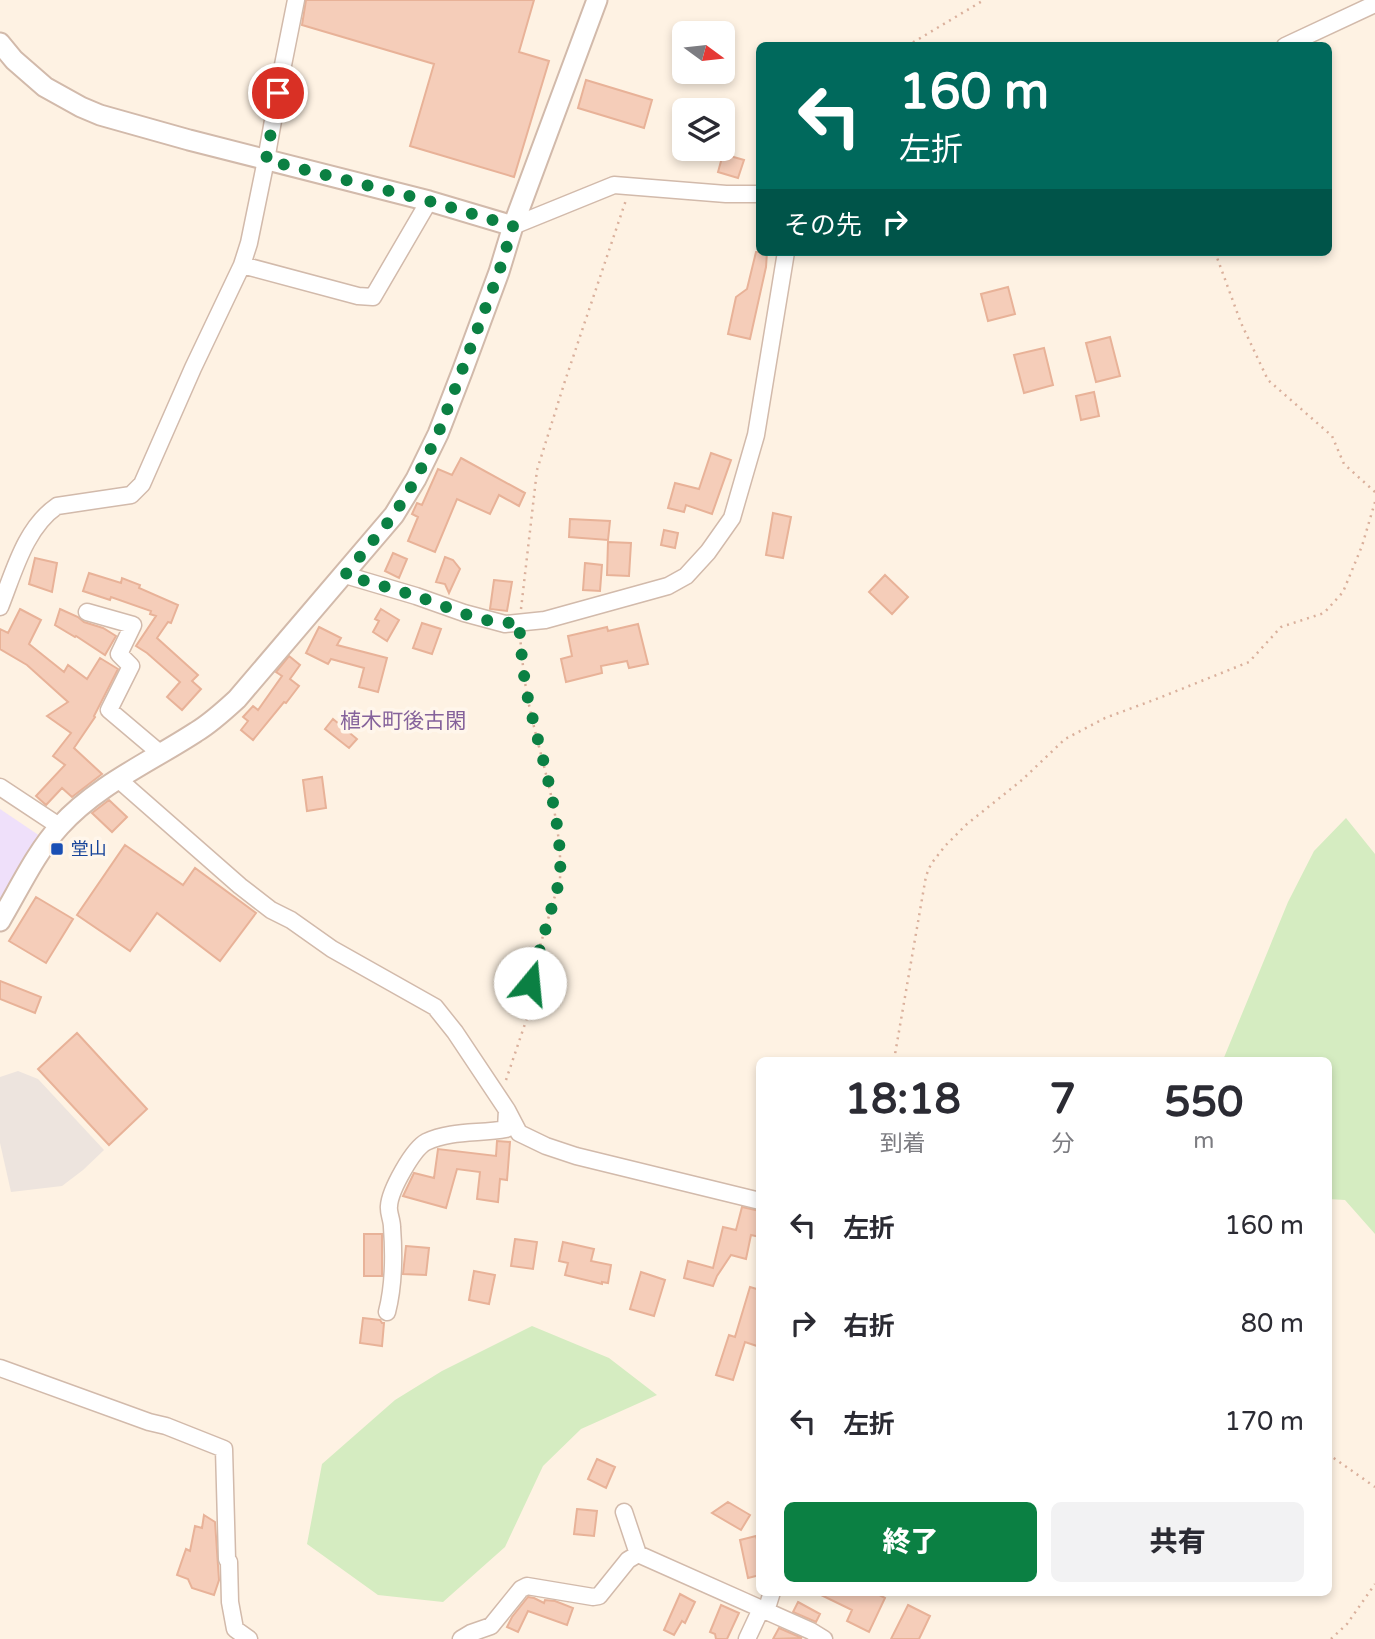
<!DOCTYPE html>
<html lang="ja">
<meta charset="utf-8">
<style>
body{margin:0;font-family:"Varela Round","Noto Sans JP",sans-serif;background:#f2f2f3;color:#2b2b33;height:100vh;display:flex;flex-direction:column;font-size:26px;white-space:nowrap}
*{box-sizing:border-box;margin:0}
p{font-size:23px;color:#7c7c81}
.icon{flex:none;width:38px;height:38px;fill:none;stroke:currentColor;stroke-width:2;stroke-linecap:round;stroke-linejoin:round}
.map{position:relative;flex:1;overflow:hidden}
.sheet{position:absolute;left:756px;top:1057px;width:576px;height:539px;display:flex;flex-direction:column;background:#fff;border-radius:10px;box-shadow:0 4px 10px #0003}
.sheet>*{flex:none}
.guide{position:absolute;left:756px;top:42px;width:576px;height:214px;border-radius:10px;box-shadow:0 4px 10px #0003;background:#00695c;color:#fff;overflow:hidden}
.needle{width:46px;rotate:105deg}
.tools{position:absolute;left:672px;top:21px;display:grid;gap:14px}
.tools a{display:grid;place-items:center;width:63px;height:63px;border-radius:10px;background:#fff;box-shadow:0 4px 10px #0003;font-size:35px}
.pin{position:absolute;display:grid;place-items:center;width:60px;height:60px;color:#fff;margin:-30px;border:4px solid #fff;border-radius:50%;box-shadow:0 2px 7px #0007}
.me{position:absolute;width:77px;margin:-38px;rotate:17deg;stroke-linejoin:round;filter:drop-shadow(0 0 5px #0008)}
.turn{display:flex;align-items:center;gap:24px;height:147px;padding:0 28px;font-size:32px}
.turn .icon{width:91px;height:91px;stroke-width:2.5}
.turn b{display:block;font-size:49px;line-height:60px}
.then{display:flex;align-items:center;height:66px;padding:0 28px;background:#0003;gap:14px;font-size:26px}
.eta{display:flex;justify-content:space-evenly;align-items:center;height:119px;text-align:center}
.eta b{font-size:42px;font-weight:800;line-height:49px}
.button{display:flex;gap:14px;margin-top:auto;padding:14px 28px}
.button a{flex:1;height:80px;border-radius:10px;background:#0b8043;color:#fff;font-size:28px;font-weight:800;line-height:80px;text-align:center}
.button a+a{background:#f2f2f3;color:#2b2b33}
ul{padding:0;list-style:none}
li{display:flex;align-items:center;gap:21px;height:98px;padding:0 28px}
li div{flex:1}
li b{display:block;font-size:26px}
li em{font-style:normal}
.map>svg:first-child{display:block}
.industrial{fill:#ede4de}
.education{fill:#efe0fa}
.green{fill:#d5ecc1}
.building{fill:#f5cdb9;stroke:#e8b298;stroke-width:2}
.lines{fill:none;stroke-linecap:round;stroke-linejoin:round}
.minor-casing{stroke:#d2baab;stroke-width:19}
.tertiary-casing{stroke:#d2baab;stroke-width:23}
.path{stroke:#dab09c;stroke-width:2.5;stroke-dasharray:2 5;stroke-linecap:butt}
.minor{stroke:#fff;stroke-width:16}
.tertiary{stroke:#fff;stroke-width:19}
.route{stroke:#0b8043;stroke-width:12;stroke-dasharray:0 21.6}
.transit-dot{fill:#1a4fb4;stroke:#fff6eb;stroke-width:2.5}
.labels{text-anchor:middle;stroke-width:7;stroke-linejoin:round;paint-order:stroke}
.transit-label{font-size:18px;fill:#164399;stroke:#fff6eb;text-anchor:start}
.quarter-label{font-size:21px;fill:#85629b;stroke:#fff6eb}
</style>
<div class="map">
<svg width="1375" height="1639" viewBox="0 0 1375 1639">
<rect width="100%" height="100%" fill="#fef2e3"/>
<path class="industrial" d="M18 1071 38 1079 104 1150 83 1170 62 1186 11 1192 0 1143V1077Z"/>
<path class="education" d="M0 809 40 836 0 904Z"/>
<path class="green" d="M1346 818 1375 854V1234L1345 1200 1328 1199V1060H1223L1288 902 1314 851Z
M532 1326 609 1358 657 1395 581 1429 543 1466 505 1547 443 1602 378 1595 307 1544 322 1464 395 1400 442 1371Z"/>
<path class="building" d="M306 0H534L519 52 549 61 514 177 410 146 434 64 302 25Z
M586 80 652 100 644 128 578 108Z
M723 154 744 160 738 178 718 172Z
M756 252H767L766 267 750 339 728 334 736 297 747 289Z
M1008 287 1015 314 988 321 981 294Z
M1110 337 1120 376 1096 382 1086 343Z
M1044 348 1053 385 1024 393 1014 355Z
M1094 392 1099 416 1081 420 1076 396Z
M711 453 731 460 712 514 686 505 684 512 668 508 675 483 699 489Z
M461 458 525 493 519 506 499 495 490 514 457 499 435 552 408 541 418 517 412 514 417 503 422 505 438 469 452 475Z
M773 513 791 517 783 558 766 555Z
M570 519 610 521 608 540 569 537Z
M664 530 678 533 675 548 661 545Z
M608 542 631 543 629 576 607 575Z
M393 553 407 559 399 578 385 571Z
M445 557 453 560 460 569 449 593 445 584 436 582Z
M35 558 57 563 52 592 29 584Z
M585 563 602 565 600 591 583 590Z
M89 573 121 583 122 578 140 585 139 588 178 605 171 623 168 622 157 638 198 675 192 681 201 689 182 710 167 697 180 682 147 653 136 646 156 616 150 614 151 611 111 597 110 600 83 591Z
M885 575 908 597 892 614 869 592Z
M494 580 512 582 507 611 490 609Z
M20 609 41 620 29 644 64 672 68 665 87 679 100 658 118 669 94 716 95 717 74 748 102 774 72 797 62 788 46 805 36 796 65 765 53 756 71 733 47 716 68 702 27 665 0 649V629L8 633Z
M60 609 78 617 84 622 103 628 116 636 105 655 76 636 75 637 55 625Z
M381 609 399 620 387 641 373 632 379 621 375 619Z
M422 623 441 629 432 654 413 648Z
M638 624 648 664 629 668 627 661 601 666 602 673 566 682 561 659 572 656 568 636 607 627 608 631Z
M319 627 341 638 337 645 387 658 378 692 359 687 364 668 331 659 328 664 306 653Z
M289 656 300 665 290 679 299 686 286 703 284 702 253 740 241 730 248 721 243 717 253 706 258 710 282 676 276 672Z
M333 719 357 739 349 748 325 729Z
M322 777 326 808 307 811 303 780Z
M109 800 127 817 112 832 92 813Z
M125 845 183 885 195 868 256 913 220 961 157 913 130 951 77 915Z
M36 897 73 919 46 963 9 941Z
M0 981 41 997 35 1013 0 999Z
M77 1033 147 1109 109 1145 38 1069Z
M497 1141 510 1142 507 1180 500 1179 498 1202 477 1199 480 1172 457 1169 446 1208 403 1196 414 1173 434 1178 438 1149 496 1156Z
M742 1207 760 1211V1237L751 1235 746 1259 731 1255 717 1276 713 1286 684 1278 688 1261 713 1268 723 1227 736 1230Z
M364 1234H382V1276H364Z
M515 1239 537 1242 533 1269 511 1266Z
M563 1242 594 1249 591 1261 611 1265 608 1283 602 1282V1284L565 1275 568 1263 559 1261Z
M406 1246 429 1248 426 1275 403 1274Z
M474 1271 495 1275 489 1304 469 1300Z
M641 1272 665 1280 654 1316 630 1309Z
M750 1287 760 1290V1347L745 1342 733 1380 716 1375 729 1335 735 1337Z
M363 1318 380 1320 382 1323H384L382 1346 360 1343Z
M597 1459 615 1467 606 1488 588 1479Z
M728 1502 750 1515 741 1530 712 1513Z
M577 1509 597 1511 594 1536 574 1534Z
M204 1515 215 1522 219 1580 214 1595 192 1588 188 1579 177 1575 186 1549 190 1551 195 1526 202 1528Z
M756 1536 760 1550V1575L748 1578 740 1540Z
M815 1592H874L885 1598 869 1632 847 1621 852 1610Z
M680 1594 695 1602 685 1623 682 1621 674 1635 664 1630Z
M528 1597 534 1598 544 1603 545 1600 555 1601 573 1608 567 1625 528 1611 518 1632 507 1627 512 1617Z
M798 1602 820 1614 816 1622 793 1612Z
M721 1605 739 1613 727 1639H716L715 1634 710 1632Z
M908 1605 930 1616 919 1639H891Z
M779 1628 802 1638 773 1639Z"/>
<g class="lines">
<defs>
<path id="minor" d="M1285 46 1375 4
M513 226 614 185 726 194H760
M242 265 358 296 373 297 429 201
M345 575 416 596 464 613 505 624 545 620 668 586 686 576 708 552 732 518 756 435 786 252
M0 607C14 572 25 528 57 506L131 495 142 484 193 368 242 265 249 243 266 160 282 70 296 0
M87 612 133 625 119 654 131 666 109 710 161 754
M118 779 240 886 271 910 291 920 332 949 435 1007 455 1032 507 1110 519 1133 546 1146 576 1156 760 1201
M0 787 59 826
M387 1312C394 1285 394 1254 392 1227 392 1220 388 1212 389 1206 390 1190 413 1149 426 1142 451 1130 480 1134 506 1129L507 1110
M0 1368 149 1422 166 1426 224 1449 227 1559 229 1562 230 1602 235 1629 249 1639
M624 1512 638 1554 811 1631 824 1639
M766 1611 772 1592
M461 1639 471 1633 491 1626 521 1589 527 1586 593 1597 599 1596 628 1560 638 1554
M747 1639 761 1609"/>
<path id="tertiary" d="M0 43 14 60 45 87 81 107 100 115 189 140 429 201 513 226
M0 921C18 891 36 852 60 826 97 785 150 762 196 732 211 723 224 711 237 699L394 515 416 479 438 434 462 372 499 272 513 226 597 0"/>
</defs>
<use href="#minor" class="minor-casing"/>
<use href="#tertiary" class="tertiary-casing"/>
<path class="path" d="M907 46 984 0
M1215 252 1241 323 1268 380 1332 436 1344 464 1375 492
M521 609 537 470 565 381 626 200
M894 1060 926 876 931 864 945 846 967 824 1022 780 1065 739 1105 718 1159 698 1249 662 1281 627 1324 613 1343 592 1362 546 1375 502
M506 1080 529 1012V983L560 879C563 818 540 760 528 700 524 679 522 658 520 636
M1328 1454 1375 1487
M1331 1639 1347 1624 1375 1584"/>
<use href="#minor" class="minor"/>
<use href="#tertiary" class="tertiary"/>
</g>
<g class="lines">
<path class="route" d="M278 93 266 160 429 201 513 226 499 272 438 434 416 479 394 515 345 575C369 582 394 589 419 597 449 607 487 627 519 622 521 649 523 677 529 703 542 761 563 820 560 879L530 983"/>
</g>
<rect class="transit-dot" x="50" y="842" width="14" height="14" rx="3.5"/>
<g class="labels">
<g class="transit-label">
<text x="71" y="855">堂山</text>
</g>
<g class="quarter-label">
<text x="403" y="728">植木町後古閑</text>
</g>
</g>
</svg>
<div class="tools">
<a><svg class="needle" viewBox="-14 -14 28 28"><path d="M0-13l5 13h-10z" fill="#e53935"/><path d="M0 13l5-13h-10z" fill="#7c7c81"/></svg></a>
<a><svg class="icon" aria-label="layers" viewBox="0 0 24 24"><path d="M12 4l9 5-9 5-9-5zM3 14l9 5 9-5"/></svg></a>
</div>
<div class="pin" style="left:278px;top:93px;background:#d93025"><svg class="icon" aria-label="arrive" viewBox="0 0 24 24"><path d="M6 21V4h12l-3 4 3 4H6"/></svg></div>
<svg class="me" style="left:530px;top:983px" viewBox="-20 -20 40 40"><circle r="19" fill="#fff"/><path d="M0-13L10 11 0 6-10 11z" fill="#0b8043"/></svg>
<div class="guide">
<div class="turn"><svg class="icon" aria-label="left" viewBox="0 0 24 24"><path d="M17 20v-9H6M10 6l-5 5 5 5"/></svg><div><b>160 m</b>左折</div></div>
<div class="then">その先<svg class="icon" aria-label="right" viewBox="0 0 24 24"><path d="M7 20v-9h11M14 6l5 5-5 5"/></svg></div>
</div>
<section class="sheet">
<div class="eta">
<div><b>18:18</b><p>到着</p></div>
<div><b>7</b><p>分</p></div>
<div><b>550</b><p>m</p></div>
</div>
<ul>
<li><svg class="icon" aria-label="left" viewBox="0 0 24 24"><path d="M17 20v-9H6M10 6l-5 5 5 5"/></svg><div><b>左折</b></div><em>160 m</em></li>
<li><svg class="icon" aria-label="right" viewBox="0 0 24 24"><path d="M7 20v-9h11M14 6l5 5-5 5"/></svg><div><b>右折</b></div><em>80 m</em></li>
<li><svg class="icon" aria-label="left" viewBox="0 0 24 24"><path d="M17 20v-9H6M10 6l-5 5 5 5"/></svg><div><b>左折</b></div><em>170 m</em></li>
</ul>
<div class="button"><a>終了</a><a>共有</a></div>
</section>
</div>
